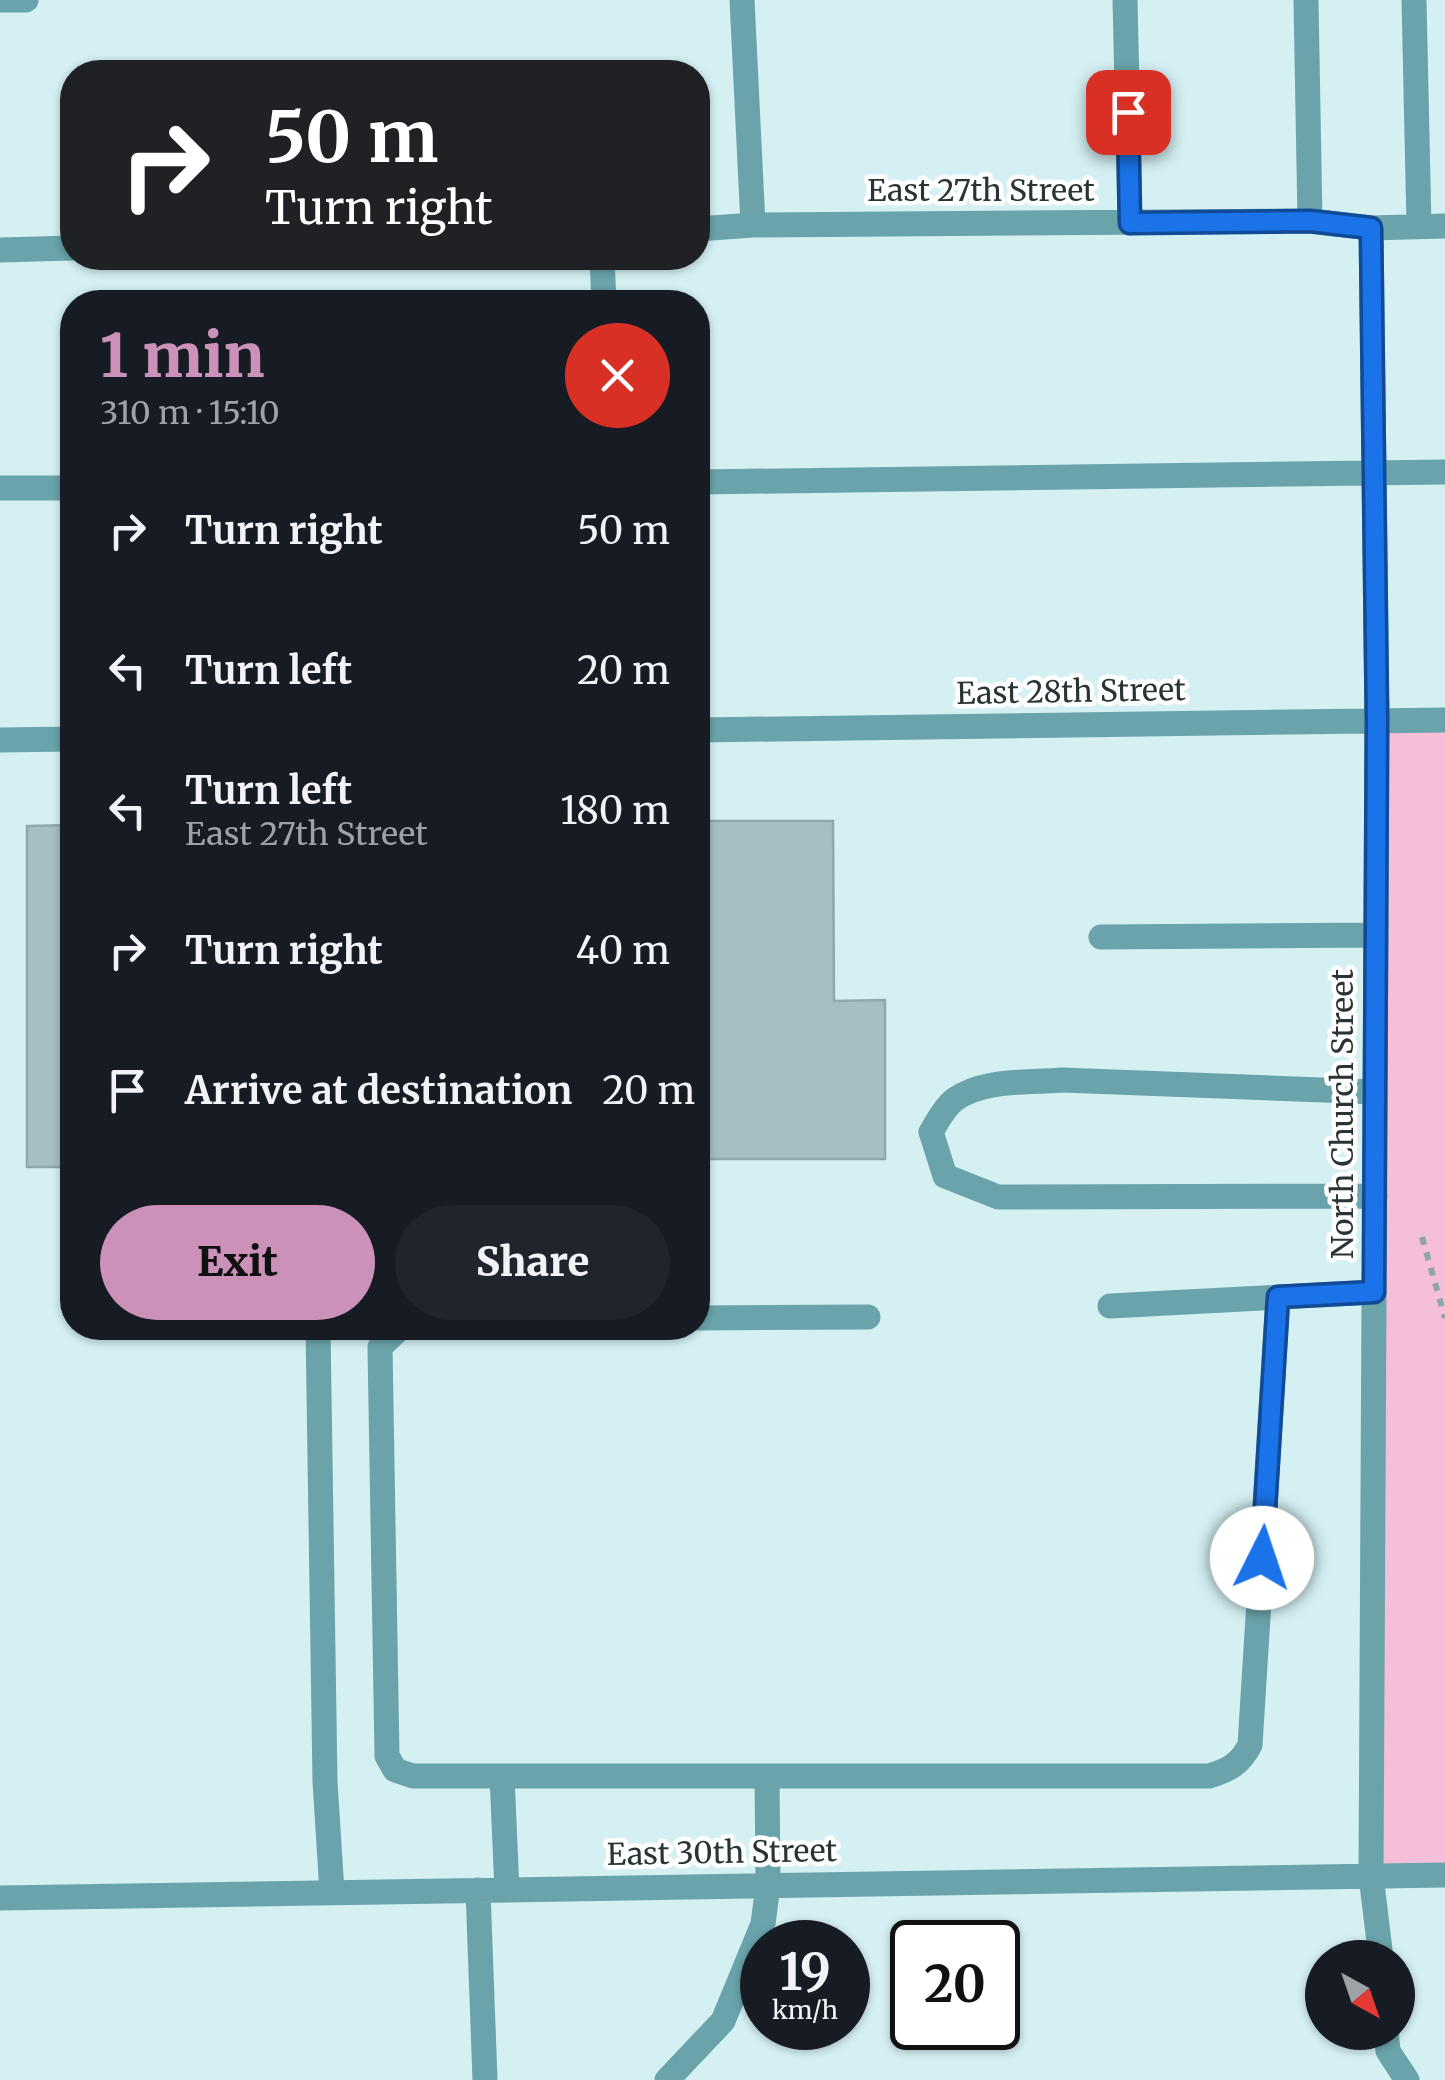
<!DOCTYPE html>
<meta charset="utf-8">
<style>
body{margin:0;font-family:Merriweather,serif;background:#20242c;color:#f1f3f6;height:100vh;display:flex;flex-direction:column;font-size:38px;white-space:nowrap}
*{box-sizing:border-box;margin:0}
p{font-size:32px;color:#9ea1a6}
.icon{flex:none;width:55px;height:55px;fill:none;stroke:currentColor;stroke-width:2;stroke-linecap:round;stroke-linejoin:round}
.map{position:relative;flex:1;overflow:hidden}
.details{position:absolute;left:60px;top:290px;width:650px;height:1050px;display:flex;flex-direction:column;background:#171b24;border-radius:40px;box-shadow:0 2px 8px #0004}
.details>*{flex:none}
.banner{position:absolute;left:60px;top:60px;width:650px;height:210px;border-radius:40px;box-shadow:0 2px 8px #0004;background:#202124;color:#fff;overflow:hidden}
.needle{width:65px;rotate:140deg}
.tools{position:absolute;left:1305px;top:1940px;display:grid;gap:20px}
.tools a{display:grid;place-items:center;width:110px;height:110px;border-radius:50%;background:#171b24;box-shadow:0 2px 8px #0004;font-size:50px}
.speed{position:absolute;left:740px;top:1920px;display:flex;gap:20px;font-size:50px;font-weight:700;text-align:center}
.speed>*{display:grid;place-content:center;width:130px;height:130px;border-radius:50%;background:#171b24;box-shadow:0 2px 8px #0004;line-height:1}
.speed small{font-size:25px;font-weight:400}
.speed .limit{border:5px solid #111;border-radius:15px;background:#fff;color:#111}
.pin{position:absolute;display:grid;place-items:center;width:85px;height:85px;color:#fff;margin:-42px;border-radius:20px;box-shadow:0 5px 15px #0006}
.me{position:absolute;width:110px;margin:-55px;rotate:4deg;stroke-linejoin:round;filter:drop-shadow(0 0 8px #0008)}
.turn{display:flex;align-items:center;gap:35px;height:210px;padding:0 40px;font-size:45px}
.turn .icon{width:130px;height:130px;stroke-width:2.5}
.turn b{display:block;font-size:70px;line-height:85px}
.round{display:grid;place-items:center;flex:none;width:105px;height:105px;border-radius:52px;background:#20242c}
.head{display:flex;align-items:center;justify-content:space-between;height:170px;padding:0 40px}
h1{font-size:60px;font-weight:800;line-height:75px;color:#cb91b9}
.button{display:flex;gap:20px;margin-top:auto;padding:20px 40px}
.button a{flex:1;height:115px;border-radius:60px;background:#cb91b9;color:#111;font-size:40px;font-weight:800;line-height:115px;text-align:center}
.button a+a{background:#20242c;color:#f1f3f6}
ul{padding:0;list-style:none}
li{display:flex;align-items:center;gap:30px;height:140px;padding:0 40px}
li div{flex:1}
li b{display:block;font-size:38px}
li em{font-style:normal}
.map>svg:first-child{display:block}
.green{fill:#f5bfda}
.building{fill:#a5c0c3;stroke:#8ea9ab;stroke-width:2.5}
.lines{fill:none;stroke-linecap:round;stroke-linejoin:round}
.path{stroke:#8fa5a7;stroke-width:6;stroke-dasharray:8 8;stroke-linecap:butt}
.minor{stroke:#6aa4aa;stroke-width:25}
.route-casing{stroke:#114b97;stroke-width:25}
.route{stroke:#1a73e8;stroke-width:18}
.labels{text-anchor:middle;stroke-width:9;stroke-linejoin:round;paint-order:stroke}
.street-label{font-size:30px;fill:#293436;stroke:#fff}
</style>
<div class="map">
<svg width="1445" height="2080" viewBox="0 0 1445 2080">
<rect width="100%" height="100%" fill="#d4f0f3"/>
<path class="green" d="M1445 719V1875L1371 1876 1377 720Z"/>
<path class="building" d="M698 821H833L834 1001 885 1000V1159H698Z
M72 825V1167H27V826Z"/>
<g class="lines">
<path class="path" d="M1422 1237 1445 1318"/>
<path class="minor" d="M0 0H26
M742 0 753 225
M1125 0 1130 223
M1306 0 1310 221
M1414 0 1419 226
M1371 228 1377 720 1371 1876 1381 1958
M698 229 753 225 1310 221 1371 228 1445 226
M0 250 72 248
M602 258 604 302
M698 482 1445 472
M0 488H72
M698 730 1445 720
M0 740 72 739
M1101 937 1376 935
M1375 1196 998 1197 945 1176 931 1132C937 1122 944 1108 954 1100 982 1079 1028 1083 1062 1080L1375 1092
M1110 1306 1374 1292
M698 1318 868 1317
M318 1328 325 1782 332 1892
M400 1328 380 1347 387 1756 395 1770 413 1776H1209C1229 1770 1240 1764 1250 1745L1278 1297
M502 1776 507 1890
M478 1890 485 2080
M0 1898 1445 1875
M1386 2032 1388 2051 1407 2080
M667 2080 723 2021 763 1924 768 1885 767 1776"/>
</g>
<g class="lines">
<defs>
<path id="route" d="M1128 112 1130 223 1310 221 1371 228 1377 720 1374 1292 1278 1297 1262 1558"/>
</defs>
<use href="#route" class="route-casing"/>
<use href="#route" class="route"/>
</g>
<g class="labels">
<g class="street-label">
<text x="981" y="201">East 27th Street</text>
<text transform="translate(1071 692) rotate(-1)" y="10">East 28th Street</text>
<text transform="translate(1343 1114) rotate(-90)" y="10">North Church Street</text>
<text transform="translate(722 1853) rotate(-1)" y="10">East 30th Street</text>
</g>
</g>
</svg>
<div class="tools">
<a><svg class="needle" viewBox="-14 -14 28 28"><path d="M0-13l5 13h-10z" fill="#e53935"/><path d="M0 13l5-13h-10z" fill="#9ea1a6"/></svg></a>
</div>
<div class="speed"><div>19<small>km/h</small></div><div class="limit">20</div></div>
<div class="pin" style="left:1128px;top:112px;background:#d93025"><svg class="icon" aria-label="arrive" viewBox="0 0 24 24"><path d="M6 21V4h12l-3 4 3 4H6"/></svg></div>
<svg class="me" style="left:1262px;top:1558px" viewBox="-20 -20 40 40"><circle r="19" fill="#fff"/><path d="M0-13L10 11 0 6-10 11z" fill="#1a73e8"/></svg>
<div class="banner">
<div class="turn"><svg class="icon" aria-label="right" viewBox="0 0 24 24"><path d="M7 20v-9h11M14 6l5 5-5 5"/></svg><div><b>50 m</b>Turn right</div></div>
</div>
<section class="details">
<div class="head"><div><h1>1 min</h1><p>310 m · 15:10</p></div><a class="round" style="background:#d93025;color:#fff"><svg class="icon" aria-label="close" viewBox="0 0 24 24"><path d="M6 6l12 12M18 6L6 18"/></svg></a></div>
<ul>
<li><svg class="icon" aria-label="right" viewBox="0 0 24 24"><path d="M7 20v-9h11M14 6l5 5-5 5"/></svg><div><b>Turn right</b></div><em>50 m</em></li>
<li><svg class="icon" aria-label="left" viewBox="0 0 24 24"><path d="M17 20v-9H6M10 6l-5 5 5 5"/></svg><div><b>Turn left</b></div><em>20 m</em></li>
<li><svg class="icon" aria-label="left" viewBox="0 0 24 24"><path d="M17 20v-9H6M10 6l-5 5 5 5"/></svg><div><b>Turn left</b><p>East 27th Street</p></div><em>180 m</em></li>
<li><svg class="icon" aria-label="right" viewBox="0 0 24 24"><path d="M7 20v-9h11M14 6l5 5-5 5"/></svg><div><b>Turn right</b></div><em>40 m</em></li>
<li><svg class="icon" aria-label="arrive" viewBox="0 0 24 24"><path d="M6 21V4h12l-3 4 3 4H6"/></svg><div><b>Arrive at destination</b></div><em>20 m</em></li>
</ul>
<div class="button"><a>Exit</a><a>Share</a></div>
</section>
</div>
